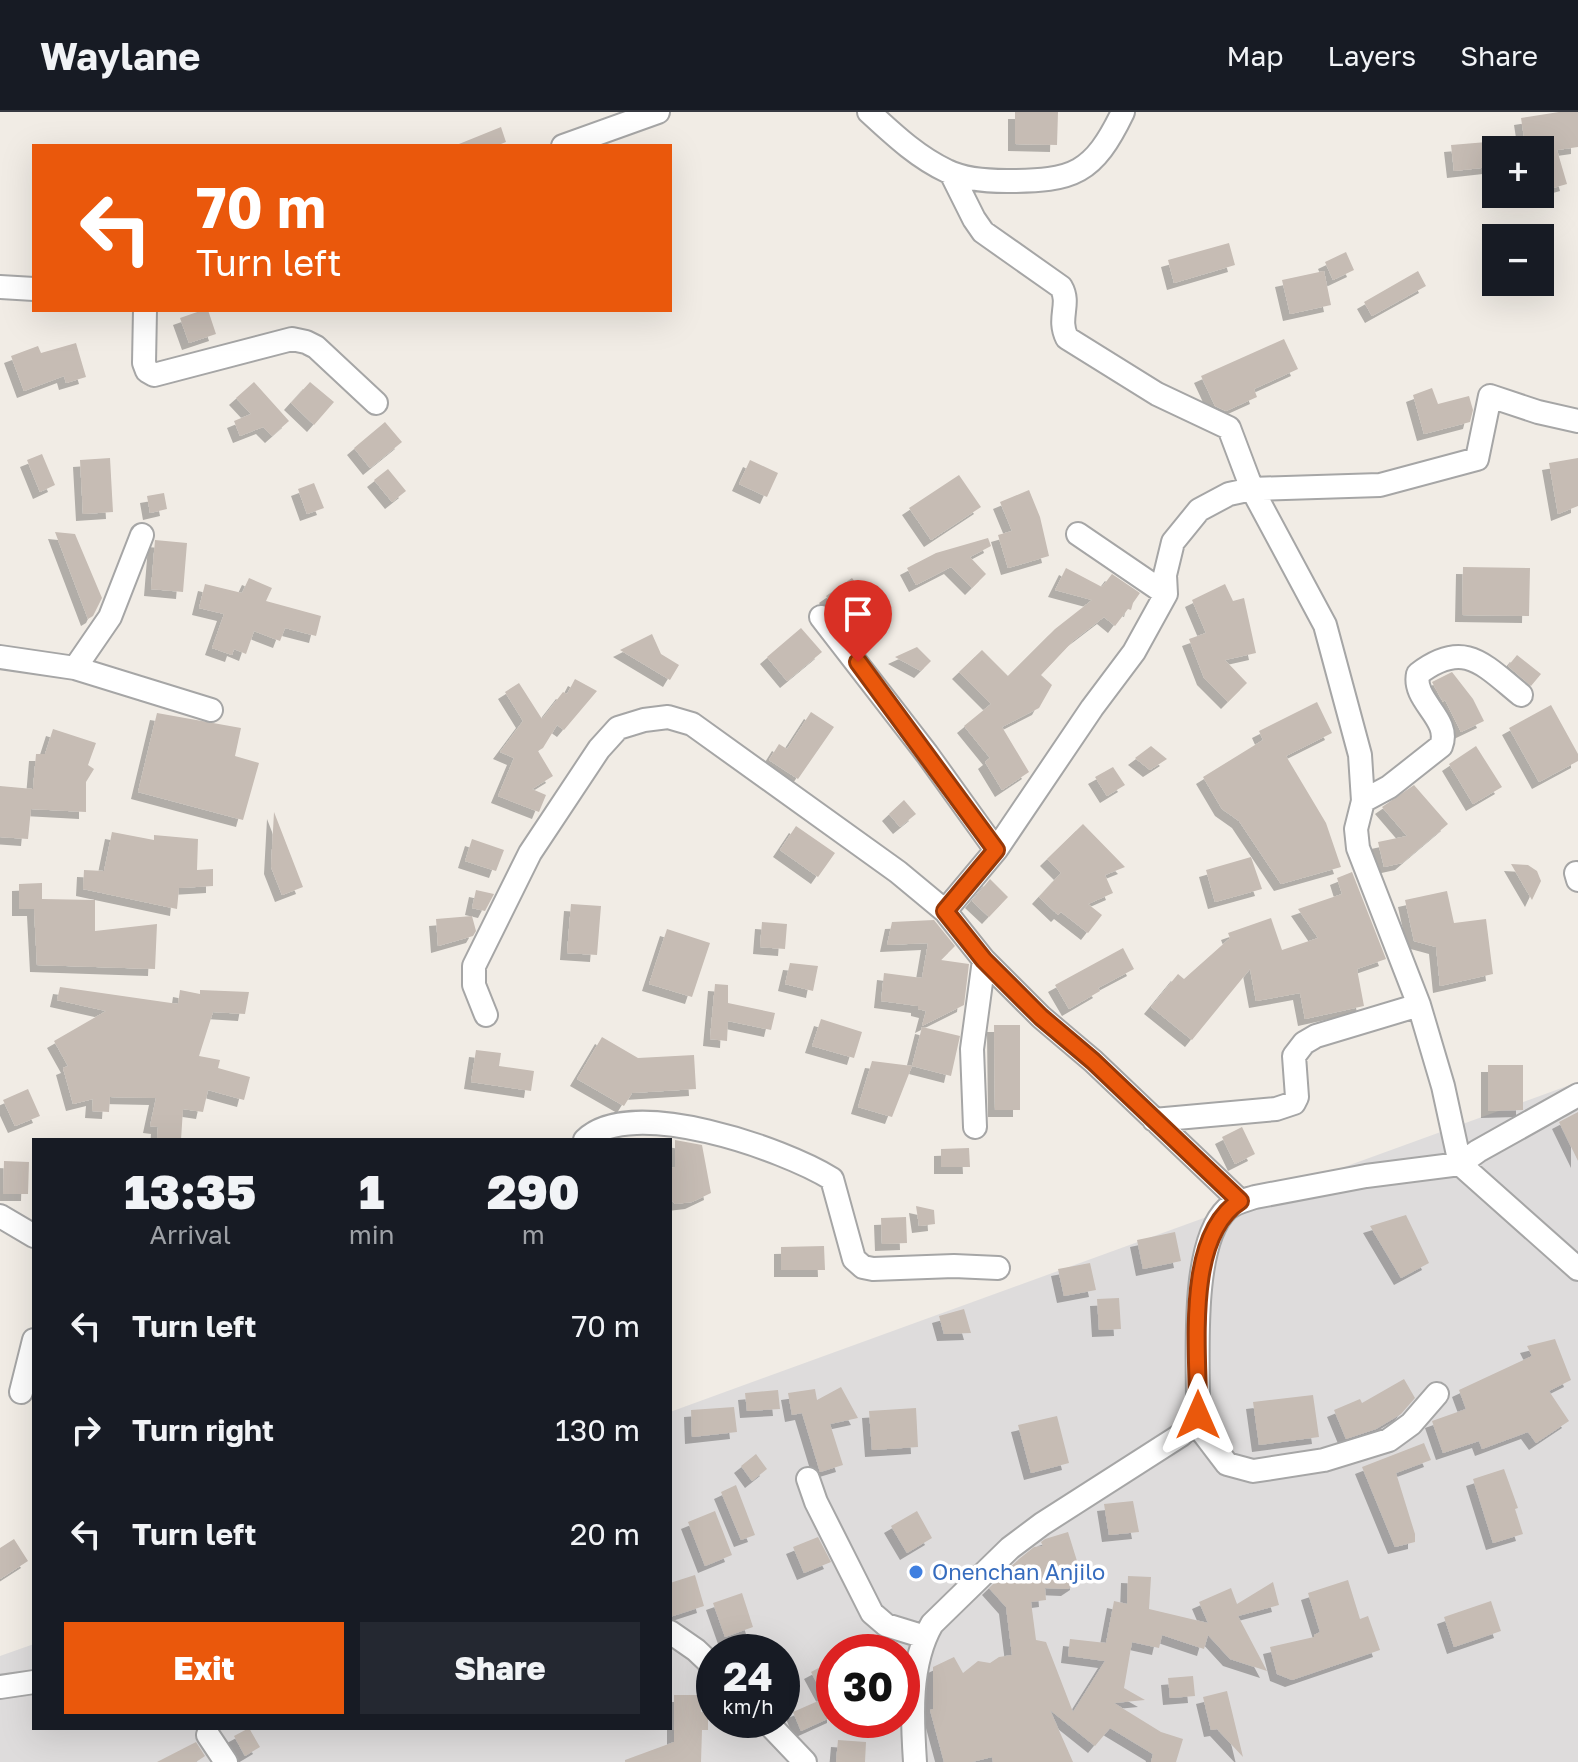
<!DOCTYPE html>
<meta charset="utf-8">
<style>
body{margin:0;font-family:"Golos Text",sans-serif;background:#242831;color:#f1f3f6;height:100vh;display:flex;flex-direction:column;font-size:30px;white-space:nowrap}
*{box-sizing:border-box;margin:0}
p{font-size:26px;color:#9ea1a6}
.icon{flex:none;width:44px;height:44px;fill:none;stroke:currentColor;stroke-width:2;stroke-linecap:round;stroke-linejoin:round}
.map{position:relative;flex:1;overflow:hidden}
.side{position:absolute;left:32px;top:1026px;width:640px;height:592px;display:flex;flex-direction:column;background:#171b24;border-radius:0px;box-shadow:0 8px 32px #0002}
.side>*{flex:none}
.banner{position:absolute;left:32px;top:32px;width:640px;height:168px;border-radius:0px;box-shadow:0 8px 32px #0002;background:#ea580c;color:#fff;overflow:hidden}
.controls{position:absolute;left:1482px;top:24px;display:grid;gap:16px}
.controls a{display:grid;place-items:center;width:72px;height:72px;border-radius:0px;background:#171b24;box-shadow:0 8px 32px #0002;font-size:40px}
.speed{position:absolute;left:696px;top:1522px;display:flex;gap:16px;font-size:40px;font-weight:700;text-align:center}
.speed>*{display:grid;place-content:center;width:104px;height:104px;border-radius:50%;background:#171b24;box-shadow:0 8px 32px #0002;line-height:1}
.speed small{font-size:20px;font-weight:400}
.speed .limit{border:12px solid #d22;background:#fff;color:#111}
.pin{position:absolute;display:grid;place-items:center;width:68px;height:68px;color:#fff;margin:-82px -34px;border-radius:50% 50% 50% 0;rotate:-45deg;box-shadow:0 0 8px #0007}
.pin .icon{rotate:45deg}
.me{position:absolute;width:88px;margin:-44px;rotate:0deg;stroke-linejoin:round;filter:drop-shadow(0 0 6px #0008)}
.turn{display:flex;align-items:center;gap:28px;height:168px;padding:0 32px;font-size:36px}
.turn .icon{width:104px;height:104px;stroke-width:2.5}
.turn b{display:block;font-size:56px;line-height:68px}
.eta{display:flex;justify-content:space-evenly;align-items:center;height:136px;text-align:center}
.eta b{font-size:48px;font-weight:800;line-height:56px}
.action{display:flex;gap:16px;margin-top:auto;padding:16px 32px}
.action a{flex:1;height:92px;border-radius:0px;background:#ea580c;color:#fff;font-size:32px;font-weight:800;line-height:92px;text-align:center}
.action a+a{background:#242831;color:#f1f3f6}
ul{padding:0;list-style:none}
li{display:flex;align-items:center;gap:24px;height:104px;padding:0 32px}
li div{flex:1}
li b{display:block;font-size:30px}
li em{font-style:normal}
header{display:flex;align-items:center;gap:48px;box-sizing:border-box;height:112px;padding:0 40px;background:#171b24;border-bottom:2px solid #363941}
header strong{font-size:38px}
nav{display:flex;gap:44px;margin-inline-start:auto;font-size:28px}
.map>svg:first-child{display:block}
.residential{fill:#dedcdc;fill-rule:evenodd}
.building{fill:#c6bcb4;filter:url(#shadow)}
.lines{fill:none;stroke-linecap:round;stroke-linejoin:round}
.minor-casing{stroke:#a6a6a6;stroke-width:26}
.minor{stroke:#fff;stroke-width:22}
.route-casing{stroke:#983908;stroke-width:20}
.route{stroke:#ea580c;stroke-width:14}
.shop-dot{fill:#3f7fe0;stroke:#fff;stroke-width:3}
.labels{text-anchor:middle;stroke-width:7;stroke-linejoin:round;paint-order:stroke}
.shop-label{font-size:22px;fill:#366cbe;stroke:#fff;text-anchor:start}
</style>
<header>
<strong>Waylane</strong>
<nav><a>Map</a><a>Layers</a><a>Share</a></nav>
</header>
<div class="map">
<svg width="1578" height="1650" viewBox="0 0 1578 1650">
<defs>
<filter id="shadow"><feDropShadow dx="-7" dy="7" stdDeviation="0" flood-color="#0004"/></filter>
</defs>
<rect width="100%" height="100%" fill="#f1ece5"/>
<path class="residential" d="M1578 970V1650H0V1544L34 1532V1616H670V1300ZM714 1540H782V1608H714ZM834 1540H902V1608H834Z"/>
<path class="building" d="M1015 0H1058L1057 33 1015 32Z
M1559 0H1578V35L1557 38 1567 72 1546 78 1540 59V38H1526L1521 6Z
M501 15 506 30 496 34H454Z
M1487 30 1490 55 1454 59 1451 33Z
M1229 131 1235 153 1174 171 1168 148Z
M1346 140 1354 158 1333 168 1325 150Z
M1324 159 1331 193 1290 202 1282 168Z
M1418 159 1426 174 1372 204 1364 190Z
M203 198H208L216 222 189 231 180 206Z
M1284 227 1298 257 1254 277 1257 285 1226 299 1215 294 1201 264Z
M76 231 86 265 66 271 64 264 24 279 11 244 38 234 41 241Z
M254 270 289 309 272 324 263 315 240 324 234 309 251 302 236 286Z
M310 270 334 290 314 313 291 291Z
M1432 276 1438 292 1469 284 1473 298 1470 310 1424 322 1413 283Z
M385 310 402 330 370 356 354 336Z
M42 342 55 373 40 380 27 348Z
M110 346 113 400 83 402 80 348Z
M1578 346V394L1558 402 1549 351Z
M750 348 778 361 767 385 739 372Z
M388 357 406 379 392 390 374 368Z
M959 363 981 395 931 428 909 396Z
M314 371 324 396 307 402 298 377Z
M1029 378 1040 405 1049 444 1008 456 998 423 1012 419 1000 390Z
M164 381 167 397 150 401 147 384Z
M55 420 75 422 102 486 93 504 88 507Z
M988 426 991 434 970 445 986 462 972 476 951 455 916 473 907 456 936 441Z
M155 428 187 431 183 480 151 477Z
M1463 455 1530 456 1529 504 1462 503Z
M1066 456 1102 475 1112 462 1140 481 1133 491 1131 498 1128 497 1115 514 1104 505 1074 528 1041 563 1052 573 1039 596 1002 615 1029 660 1002 678 985 650 990 646 964 614 991 592 959 560 982 538 1008 564 1055 517 1092 488 1055 478Z
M249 466 272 476 266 489 321 504 316 524 285 516 280 529 254 519 246 542 234 537 232 543 212 536 224 502 199 496 205 472 242 481Z
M852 466 866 485 840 504 826 484Z
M1225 472 1233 489 1244 486 1256 541 1225 548 1247 571 1228 590 1204 566 1189 527 1206 521 1192 488Z
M801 516 822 540 787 569 767 545Z
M652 522 661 542 679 553 670 568 620 538Z
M917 535 931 549 921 559 895 545Z
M1517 543 1541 562 1531 574 1508 554Z
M1452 560 1473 587 1484 609 1461 620 1445 588 1443 590 1432 570Z
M575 567 597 579 564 618 557 613 543 636 538 639 553 664 532 677 546 683 539 700 498 684 514 646 500 640 523 609 505 580 519 571 542 607 563 580 567 582Z
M1317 590 1332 621 1286 644 1326 711 1341 755 1281 772 1239 709 1222 697 1203 665 1263 628 1259 619Z
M1551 593 1578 642V649L1539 670 1509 616Z
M811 600 834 615 798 667 769 648 779 632 787 637Z
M157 601 241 616 235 644 259 651 243 708 138 680Z
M53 617 96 631 88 653 94 657 86 670V700L31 697 28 727 0 725V674L33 677 36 642H45Z
M1151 634 1167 647 1150 658 1135 646Z
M1476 634 1502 675 1473 692 1449 652Z
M1113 655 1125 673 1107 684 1095 665Z
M1414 673 1448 712 1402 751 1384 755 1378 730 1407 724 1382 695Z
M904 688 916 702 900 715 889 702Z
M274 700 303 775 282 783 271 755Z
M1083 712 1125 755 1105 763 1113 781 1088 792 1102 803 1088 821 1061 800 1058 803 1039 785 1061 761 1047 747Z
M796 714 835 741 818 765 780 738Z
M112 720 154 728V723L198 727 197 758 213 757V774L179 776 177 797 83 777 84 758 104 759Z
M472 727 504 738 496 759 465 749Z
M1251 745 1262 777 1215 790 1206 758Z
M1511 752 1528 753 1537 759 1541 769 1532 788Z
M1352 760 1386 847 1357 857 1364 894 1305 907 1300 881 1256 889 1250 857 1192 928 1151 895 1178 862 1184 867 1230 826 1228 821 1271 806 1282 838 1318 826 1298 797 1342 782 1337 766Z
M990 767 1008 785 989 805 972 789Z
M42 771V787L95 788V819L157 812 155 857 37 853 34 797H19V772Z
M476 778 494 782 485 799 472 796Z
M1447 779 1454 811 1486 807 1493 862 1440 874 1436 835 1414 829 1405 788Z
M571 792 601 794 597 843 567 841Z
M472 804 476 819 473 824 438 834 436 807Z
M934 808 955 834 941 848 969 852 964 893 922 914 926 899 918 897V894L881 889 884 861 922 866 928 831 887 833 892 810Z
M762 810 787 812 785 837 760 835Z
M667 817 710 831 692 885 649 872Z
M1123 836 1134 857 1098 876 1100 879 1069 897 1055 873Z
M790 851 818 854 813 879 785 872Z
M715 872 728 873V891L775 901 771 918 728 909 727 929 710 927Z
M60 875 178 892 180 878 200 882V878L249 880 245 902 213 900 199 944 220 948 218 956 250 965 244 988 208 978 203 1000 183 997 181 1028H157L158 1015 150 1014 156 986 110 985 109 1000 92 999 93 987 73 992 63 956 68 954 54 929 106 899 57 888Z
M821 907 862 920 854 946 812 934Z
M994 913H1020V998H995Z
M922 915 960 924 951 964 912 954Z
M602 925 638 946 694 943 696 977 632 981 624 994 577 967Z
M476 938 501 941 499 954 534 959 531 979 471 970Z
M872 949 912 954 892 1005 858 995Z
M1488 953H1523V998L1488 999Z
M28 977 40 1004 15 1014 3 988Z
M1578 1000V1049L1559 1010Z
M1242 1015 1255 1042 1235 1052 1222 1025Z
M675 1028 702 1033 711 1081 692 1090 675 1092 670 1086V1056L675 1055Z
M969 1036 970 1055H941V1037Z
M4 1049 29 1050 28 1082H3Z
M916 1094 934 1098 935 1112 919 1114Z
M1406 1103 1429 1151 1401 1166 1370 1114Z
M906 1105 907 1131 882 1132 881 1106Z
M1175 1120 1181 1149 1143 1157 1137 1128Z
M824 1134 825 1158H781V1135Z
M1090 1151 1096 1178 1064 1184 1058 1157Z
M1119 1186 1121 1217 1099 1218 1097 1187Z
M964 1197 971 1221 944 1222 939 1204Z
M1555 1227 1571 1268 1549 1279 1569 1309 1536 1331 1528 1320 1482 1337 1479 1329 1443 1341 1432 1309 1466 1297 1459 1278 1532 1244 1527 1234Z
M1404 1267 1415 1286 1401 1302 1376 1317 1346 1327 1334 1298 1360 1287 1362 1291Z
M841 1275 858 1306 830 1312 843 1353 820 1360 802 1301 792 1303 788 1281 815 1277 817 1288Z
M778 1278 780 1297 747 1299 745 1281Z
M1313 1283 1319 1325 1259 1333 1253 1290Z
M734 1295 737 1320 692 1325 691 1298Z
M916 1296 918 1335 872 1338 869 1299Z
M1057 1304 1069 1351 1031 1361 1018 1313Z
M1424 1331 1431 1348 1396 1361 1415 1422V1430L1395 1435 1362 1355Z
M756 1342 767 1357 752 1369 741 1354Z
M1504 1357 1518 1396 1515 1397 1523 1422 1493 1431 1473 1367Z
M736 1373 755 1423 741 1428 721 1380Z
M1133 1389 1139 1420 1109 1423 1104 1392Z
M715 1399 732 1443 705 1454 688 1410Z
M917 1399 932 1426 907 1441 891 1414Z
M1068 1420 1077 1449V1471L1068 1477 1045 1476 1046 1488 1031 1490 1036 1528 1046 1530 1073 1600 1105 1549 1068 1544 1070 1527 1106 1531 1114 1489 1127 1492 1128 1464 1151 1465 1149 1497 1208 1511 1199 1490 1231 1476 1237 1492 1273 1470 1279 1493 1238 1504 1267 1559 1230 1547 1208 1523 1204 1537 1162 1523 1159 1536 1132 1530 1124 1576 1145 1588 1114 1591 1161 1620 1183 1627 1176 1650H1151L1153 1642 1110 1616 1095 1634 1050 1598 1073 1650H993L992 1645 972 1650H944L930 1598 933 1597V1555L954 1545 963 1561 978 1549 990 1551 999 1545 1012 1543 1006 1495 989 1476 1019 1447 1034 1435 1043 1434 1041 1430 1045 1427Z
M818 1425 831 1450 804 1461 793 1435Z
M14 1427 28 1449 0 1467V1436Z
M695 1463 704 1494 670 1505V1471Z
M1348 1468 1360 1507 1368 1504 1380 1538 1292 1568 1277 1562 1270 1535 1314 1525V1523L1320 1520 1308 1481Z
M742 1481 753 1515 725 1525 713 1491Z
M1491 1489 1501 1519 1454 1535 1444 1505Z
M828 1551 834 1562V1604L801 1619 793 1600 825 1586 811 1560Z
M1193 1564 1195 1584 1170 1586 1168 1566Z
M1227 1579 1243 1645 1217 1617 1211 1618 1203 1585Z
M674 1583H701V1600H708V1618H702L701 1650H625V1648L674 1630Z
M249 1616 260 1635 245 1644 234 1624Z
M838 1628 866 1630 865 1650H836Z
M196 1630 205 1644 196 1650H157Z"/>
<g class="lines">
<defs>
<path id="minor" d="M869 0C893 22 917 45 947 59 965 68 988 69 1007 69 1074 69 1093 62 1123 0
M563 34 658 0
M951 61 974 107 983 120 1061 175C1071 192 1057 206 1067 226L1157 282 1229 316 1252 377 1325 513 1360 643 1363 689 1356 717 1358 736 1419 893 1443 974 1460 1052 1578 1157
M0 175 34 177
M145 198 144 251 147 259 154 263 292 227 306 230 316 235 376 291
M1078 422 1166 482
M821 505 927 642 996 738
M0 545 75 556 211 598
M75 556 110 505 142 423
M1363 689 1389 675 1441 634C1452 607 1412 589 1418 562 1464 527 1483 552 1521 583
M1576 761 1578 768
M945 799 996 738 1092 596 1134 540 1166 482 1165 463 1173 430 1199 398 1229 382 1252 377 1380 373 1477 347 1490 284 1538 300 1578 309
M486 903 474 873V854L530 741 599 637 618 616 644 608 668 605 692 612 898 760 945 799 984 848 1041 905 1093 949 1240 1089
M1154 1008 1276 997 1294 991 1297 985 1294 944 1304 931 1316 924 1419 893
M975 1015 972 937 984 848
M585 1028C631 983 784 1037 832 1067L854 1147 863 1155 873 1157 954 1154 998 1156
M0 1104 34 1124
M21 1280 34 1228
M1195 1310 1227 1352 1253 1359 1324 1348 1389 1328 1411 1312 1437 1282
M808 1367 816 1390 872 1501 886 1513 925 1525
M670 1520 696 1538 714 1555
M0 1575 34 1570
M765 1608 805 1650
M208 1623 226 1650
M915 1650C912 1605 909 1552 932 1512L1010 1436 1042 1412 1181 1323 1195 1310 1198 1303C1199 1253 1189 1133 1227 1097 1235 1090 1246 1088 1255 1085L1366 1064 1460 1052 1478 1039 1578 983"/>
</defs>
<use href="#minor" class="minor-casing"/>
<use href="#minor" class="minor"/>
</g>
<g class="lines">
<defs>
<path id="route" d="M858 550 996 738 945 799 984 848 1041 905 1093 949 1240 1089C1183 1125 1199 1243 1198 1303"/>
</defs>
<use href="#route" class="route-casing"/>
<use href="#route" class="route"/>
</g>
<circle class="shop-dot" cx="916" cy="1460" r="8"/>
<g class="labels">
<g class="shop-label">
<text x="932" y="1468">Onenchan Anjilo</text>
</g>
</g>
</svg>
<div class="controls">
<a>+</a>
<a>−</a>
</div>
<div class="speed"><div>24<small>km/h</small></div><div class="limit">30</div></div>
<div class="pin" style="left:858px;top:550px;background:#d93025"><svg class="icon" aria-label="arrive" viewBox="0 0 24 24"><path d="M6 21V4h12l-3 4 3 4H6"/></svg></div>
<svg class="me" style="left:1198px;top:1303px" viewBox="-20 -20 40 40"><path d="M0-17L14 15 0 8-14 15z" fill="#ea580c" stroke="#fff" stroke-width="4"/></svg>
<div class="banner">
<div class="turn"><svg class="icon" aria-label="left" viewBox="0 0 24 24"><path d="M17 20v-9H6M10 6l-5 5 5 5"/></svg><div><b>70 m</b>Turn left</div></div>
</div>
<section class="side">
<div class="eta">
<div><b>13:35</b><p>Arrival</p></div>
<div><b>1</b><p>min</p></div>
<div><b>290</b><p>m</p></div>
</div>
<ul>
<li><svg class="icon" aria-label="left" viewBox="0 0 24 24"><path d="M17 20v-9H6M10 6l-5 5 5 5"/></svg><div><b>Turn left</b></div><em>70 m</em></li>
<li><svg class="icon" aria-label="right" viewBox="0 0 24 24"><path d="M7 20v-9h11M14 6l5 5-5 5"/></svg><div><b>Turn right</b></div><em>130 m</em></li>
<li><svg class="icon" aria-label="left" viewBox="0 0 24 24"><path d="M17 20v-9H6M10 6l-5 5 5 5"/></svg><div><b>Turn left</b></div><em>20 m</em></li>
</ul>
<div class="action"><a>Exit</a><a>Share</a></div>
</section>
</div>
